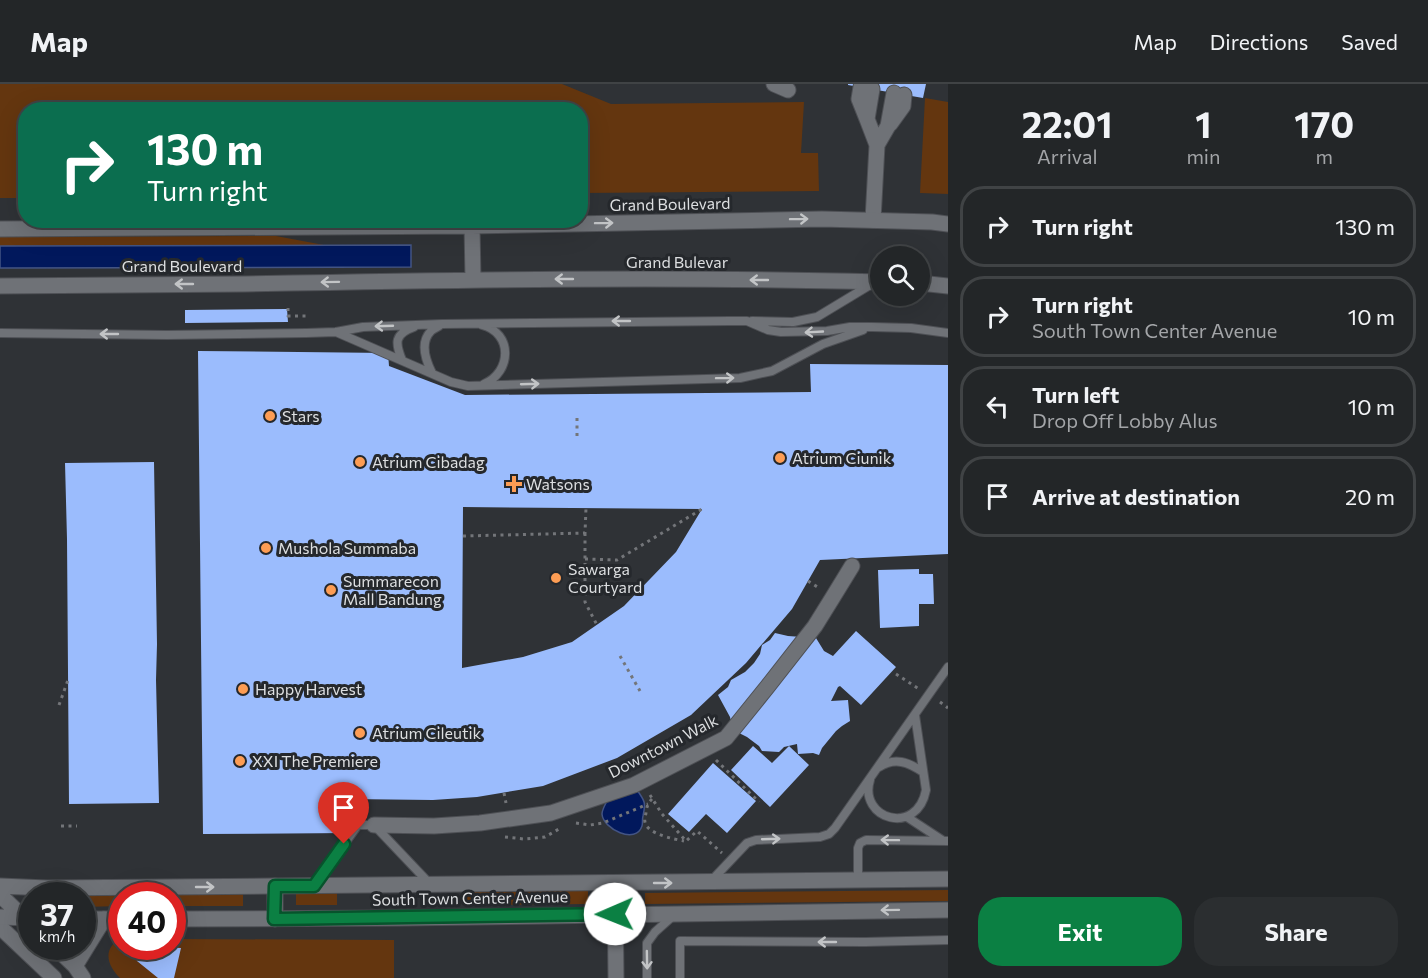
<!DOCTYPE html>
<style>
body{margin:0;font-family:Commissioner,sans-serif;background:#2b2e30;color:#f1f3f6;height:100vh;display:flex;flex-direction:column;font-size:22px;white-space:nowrap}
*{box-sizing:border-box;margin:0}
p{font-size:20px;color:#a3a5a8}
.icon{flex:none;width:33px;height:33px;fill:none;stroke:currentColor;stroke-width:2;stroke-linecap:round;stroke-linejoin:round}
.map{position:relative;flex:1;overflow:hidden}
.side{display:flex;flex-direction:column;background:#232628;width:480px}
.side>*{flex:none}
.guide{position:absolute;left:18px;top:18px;width:570px;height:126px;border-radius:24px;box-shadow:0 6px 24px #0002,0 0 0 2px #404345;background:#0b6e4f;color:#fff;overflow:hidden}
.controls{position:absolute;left:870px;top:162px;display:grid;gap:12px}
.controls a{display:grid;place-items:center;width:60px;height:60px;border-radius:50%;background:#232628;box-shadow:0 6px 24px #0002,0 0 0 2px #404345;font-size:30px}
.speed{position:absolute;left:18px;top:798px;display:flex;gap:12px;font-size:30px;font-weight:700;text-align:center}
.speed>*{display:grid;place-content:center;width:78px;height:78px;border-radius:50%;background:#232628;box-shadow:0 6px 24px #0002,0 0 0 2px #404345;line-height:1}
.speed small{font-size:15px;font-weight:400}
.speed .limit{border:9px solid #d22;background:#fff;color:#111}
.pin{position:absolute;display:grid;place-items:center;width:51px;height:51px;color:#fff;margin:-62px -26px;border-radius:50% 50% 50% 0;rotate:-45deg;box-shadow:0 0 6px #0007}
.pin .icon{rotate:45deg}
.me{position:absolute;width:66px;margin:-33px;rotate:269deg;stroke-linejoin:round;filter:drop-shadow(0 0 4px #0008)}
.turn{display:flex;align-items:center;gap:21px;height:126px;padding:0 30px;font-size:27px}
.turn .icon{width:78px;height:78px;stroke-width:2.5}
.turn b{display:block;font-size:42px;line-height:51px}
.eta{display:flex;justify-content:space-evenly;align-items:center;height:102px;text-align:center}
.eta b{font-size:36px;font-weight:700;line-height:42px}
.primary-button{display:flex;gap:12px;margin-top:auto;padding:12px 30px}
.primary-button a{flex:1;height:69px;border-radius:24px;background:#0b8043;color:#fff;font-size:24px;font-weight:700;line-height:69px;text-align:center}
.primary-button a+a{background:#2b2e30;color:#f1f3f6}
ul{padding:0;list-style:none}
li{display:flex;align-items:center;gap:18px;height:81px;margin:0 12px 9px;padding:0 18px;border:3px solid #404345;border-radius:24px}
li div{flex:1}
li b{display:block;font-size:22px}
li em{font-style:normal}
header{display:flex;align-items:center;gap:36px;box-sizing:border-box;height:84px;padding:0 30px;background:#232628;border-bottom:2px solid #404345}
header strong{font-size:28px}
nav{display:flex;gap:33px;margin-inline-start:auto;font-size:21px}
main{display:flex;flex:1;min-height:0}
.map>svg:first-child{display:block}
.green{fill:#64360f}
.water{fill:#01185c;stroke:#435484;stroke-width:1.5}
.building{fill:#9bbcfd;fill-rule:evenodd}
.lines{fill:none;stroke-linecap:round;stroke-linejoin:round}
.lane-casing{stroke:#4e5055;stroke-width:10}
.street-casing{stroke:#4e5055;stroke-width:17}
.secondary-casing{stroke:#4e5055;stroke-width:17}
.path{stroke:#737579;stroke-width:3;stroke-dasharray:3 4.5;stroke-linecap:butt}
.lane{stroke:#6f7277;stroke-width:8}
.street{stroke:#6f7277;stroke-width:15}
.secondary{stroke:#6f7277;stroke-width:15}
.oneway{stroke:#c2c4c6}
.route-casing{stroke:#07532c;stroke-width:15}
.route{stroke:#0b8043;stroke-width:10}
.poi-dot{fill:#fd9d54;stroke:#25282c;stroke-width:2}
.labels{text-anchor:middle;stroke-width:6;stroke-linejoin:round;paint-order:stroke}
.street-label{font-size:16px;fill:#dddfe1;stroke:#25282c}
.poi-label{font-size:16px;fill:#dddfe1;stroke:#25282c;text-anchor:start}
</style>
<header>
<strong>Map</strong>
<nav><a>Map</a><a>Directions</a><a>Saved</a></nav>
</header>
<main>
<div class="map">
<svg width="948" height="894" viewBox="0 0 948 894">
<rect width="100%" height="100%" fill="#2f3236"/>
<path class="green" d="M0 0H562L611 20 804 18 801 69H818L819 107 581 109 580 26H26L25 114H0Z
M925 14 948 18V110L920 109Z
M276 152 324 161 0 162V153Z
M948 806V817L645 820V809Z
M588 807V820L467 821V808Z
M243 809V822H173L172 812H122L121 822 83 823 82 812 56 811V810Z
M337 809V821H296V809Z
M121 854 122 862H172L173 855 394 856V894H120C107 881 102 865 121 854Z"/>
<path class="water" d="M411 161V183L0 184V162Z
M637 706C645 717 646 719 643 732 642 735 643 739 642 742 636 761 603 745 602 730 602 726 605 721 607 717Z"/>
<path class="building" d="M848 0H926L923 14 848 1Z
M287 225 288 238 185 239V226Z
M198 267 388 269 389 282 465 311 811 308 810 280 948 281V470L820 476 792 525 746 579 691 631 617 674 543 702 477 713 433 716 348 715 349 749 203 750ZM463 423 702 425 676 468 624 522 572 558 523 573 462 584Z
M154 378 157 560 156 596 159 719 69 720 67 455 65 379Z
M919 485V490H933L934 520H919V542L880 544 878 486Z
M856 547 896 583 861 621 840 602 838 603 831 617 848 616 850 637 842 642 836 647 822 664 819 671 813 669 798 670 797 660 784 663 779 668 762 667 759 662 747 653 733 646 730 633 718 611 728 603 731 596 745 588 754 579 760 570 762 561 770 556 775 549 788 552 816 554 824 567 833 572Z
M753 662 772 679 789 662 809 681 770 723 731 686Z
M713 679 756 717 727 749 706 730 689 748 668 730Z
M139 862 181 864 174 894H158L137 877 135 869Z"/>
<g class="lines">
<defs>
<path id="lane" d="M752 237 793 238 817 233 870 201
M482 241C513 249 512 288 484 300
M336 248 451 298 468 302 740 294 772 287 823 260 863 246
M0 249 167 251 306 249 336 248 363 243 442 240 730 237H747L768 246 781 248 827 247 850 243H872L911 244 948 249
M402 276C395 259 394 250 414 243
M432 289C426 277 419 259 431 247 433 245 436 244 439 242
M879 683C895 673 908 678 923 688
M870 696C858 735 917 753 926 706L915 631
M907 733 942 756
M712 796 747 759 756 756 820 753 829 750 835 744 948 583
M858 797V764L860 759 866 756 948 757
M314 802 358 741H374L430 800
M647 894V859L655 848 674 831
M680 894V857L865 858 948 856"/>
<path id="street" d="M774 0 788 6
M861 3 859 15 867 35
M872 5 867 35 877 61 873 136
M890 40 903 22 904 11
M877 61 888 42 894 9
M374 741 434 742 480 739 551 729 634 701 726 654 768 602 815 542 833 513 852 482
M615 799 616 894
M275 835V802
M0 843 54 894
M54 862 75 882 83 894
M75 882 104 835"/>
<path id="secondary" d="M472 142 473 195
M0 145 472 142 822 135 932 138 948 140
M920 199 948 202
M0 202C82 201 163 201 245 200 457 196 669 192 880 198
M0 802 47 804 275 802 948 795
M0 811 24 834
M0 833 29 834
M82 835H122
M172 835 399 834 948 826"/>
</defs>
<use href="#lane" class="lane-casing"/>
<use href="#street" class="street-casing"/>
<use href="#secondary" class="secondary-casing"/>
<path class="path" d="M288 224V232H307
M577 334V356
M585 449V518L597 541
M463 452 585 449 586 424
M585 475 617 476 702 425
M808 497 819 504
M620 572 640 607
M896 590 919 605
M940 618 948 624
M59 621 68 596
M716 676 759 718
M504 709 506 719
M650 711 662 730 686 757 697 747 722 769
M652 715C648 719 647 722 646 728 646 731 644 735 645 738 647 750 674 755 684 757
M576 739 590 741 603 739 648 720
M61 742H77
M505 753 524 755 545 753 559 745"/>
<use href="#lane" class="lane"/>
<use href="#street" class="street"/>
<use href="#secondary" class="secondary"/>
</g>
<defs><path id="oneway-shaft" d="M-6 0H5M1.5-3L5.5 0L1.5 3" fill="none" stroke-width="1.6" stroke-linecap="round" stroke-linejoin="round" transform="scale(1.5)"/></defs>
<g class="oneway">
<use href="#oneway-shaft" transform="translate(799 135) rotate(-1)"/>
<use href="#oneway-shaft" transform="translate(604 139) rotate(-1)"/>
<use href="#oneway-shaft" transform="translate(564 195) rotate(-180)"/>
<use href="#oneway-shaft" transform="translate(759 196) rotate(-180)"/>
<use href="#oneway-shaft" transform="translate(330 198) rotate(179)"/>
<use href="#oneway-shaft" transform="translate(184 200) rotate(180)"/>
<use href="#oneway-shaft" transform="translate(621 237) rotate(180)"/>
<use href="#oneway-shaft" transform="translate(384 242) rotate(178)"/>
<use href="#oneway-shaft" transform="translate(814 248) rotate(177)"/>
<use href="#oneway-shaft" transform="translate(109 250) rotate(-180)"/>
<use href="#oneway-shaft" transform="translate(725 294) rotate(-1)"/>
<use href="#oneway-shaft" transform="translate(530 300) rotate(-2)"/>
<use href="#oneway-shaft" transform="translate(771 755) rotate(-2)"/>
<use href="#oneway-shaft" transform="translate(890 756) rotate(-179)"/>
<use href="#oneway-shaft" transform="translate(663 799)"/>
<use href="#oneway-shaft" transform="translate(205 803)"/>
<use href="#oneway-shaft" transform="translate(890 826) rotate(179)"/>
<use href="#oneway-shaft" transform="translate(827 858) rotate(-180)"/>
<use href="#oneway-shaft" transform="translate(647 876) rotate(89)"/>
</g>
<g class="lines">
<defs>
<path id="route" d="M344 760 314 802H275L274 835 615 830"/>
</defs>
<use href="#route" class="route-casing"/>
<use href="#route" class="route"/>
</g>
<g class="poi-dot">
<circle cx="270" cy="332" r="6"/>
<circle cx="780" cy="374" r="6"/>
<circle cx="360" cy="378" r="6"/>
<path d="M511 391h6v6h6v6h-6v6h-6v-6h-6v-6h6z"/>
<circle cx="266" cy="464" r="6"/>
<circle cx="556" cy="494" r="6"/>
<circle cx="331" cy="506" r="6"/>
<circle cx="243" cy="605" r="6"/>
<circle cx="360" cy="649" r="6"/>
<circle cx="240" cy="677" r="6"/>
</g>
<g class="labels">
<g class="street-label">
<text transform="translate(670 120) rotate(-1)" y="6">Grand Boulevard</text>
<text x="677" y="184">Grand Bulevar</text>
<text x="182" y="188">Grand Boulevard</text>
<text transform="translate(663 662) rotate(-27)" y="6">Downtown Walk</text>
<text transform="translate(470 814) rotate(-1)" y="6">South Town Center Avenue</text>
</g>
<g class="poi-label">
<text x="282" y="338">Stars</text>
<text x="792" y="380">Atrium Ciunik</text>
<text x="372" y="384">Atrium Cibadag</text>
<text x="526" y="406">Watsons</text>
<text x="278" y="470">Mushola Summaba</text>
<text x="568" y="491">Sawarga<tspan x="568" dy="18">Courtyard</tspan></text>
<text x="343" y="503">Summarecon<tspan x="343" dy="18">Mall Bandung</tspan></text>
<text x="255" y="611">Happy Harvest</text>
<text x="372" y="655">Atrium Cileutik</text>
<text x="252" y="683">XXI The Premiere</text>
</g>
</g>
</svg>
<div class="controls">
<a><svg class="icon" aria-label="search" viewBox="0 0 24 24"><circle cx="10" cy="10" r="6"/><path d="M15 15l6 6"/></svg></a>
</div>
<div class="speed"><div>37<small>km/h</small></div><div class="limit">40</div></div>
<div class="pin" style="left:344px;top:760px;background:#d93025"><svg class="icon" aria-label="arrive" viewBox="0 0 24 24"><path d="M6 21V4h12l-3 4 3 4H6"/></svg></div>
<svg class="me" style="left:615px;top:830px" viewBox="-20 -20 40 40"><circle r="19" fill="#fff"/><path d="M0-13L10 11 0 6-10 11z" fill="#0b8043"/></svg>
<div class="guide">
<div class="turn"><svg class="icon" aria-label="right" viewBox="0 0 24 24"><path d="M7 20v-9h11M14 6l5 5-5 5"/></svg><div><b>130 m</b>Turn right</div></div>
</div>
</div>
<section class="side">
<div class="eta">
<div><b>22:01</b><p>Arrival</p></div>
<div><b>1</b><p>min</p></div>
<div><b>170</b><p>m</p></div>
</div>
<ul>
<li><svg class="icon" aria-label="right" viewBox="0 0 24 24"><path d="M7 20v-9h11M14 6l5 5-5 5"/></svg><div><b>Turn right</b></div><em>130 m</em></li>
<li><svg class="icon" aria-label="right" viewBox="0 0 24 24"><path d="M7 20v-9h11M14 6l5 5-5 5"/></svg><div><b>Turn right</b><p>South Town Center Avenue</p></div><em>10 m</em></li>
<li><svg class="icon" aria-label="left" viewBox="0 0 24 24"><path d="M17 20v-9H6M10 6l-5 5 5 5"/></svg><div><b>Turn left</b><p>Drop Off Lobby Alus</p></div><em>10 m</em></li>
<li><svg class="icon" aria-label="arrive" viewBox="0 0 24 24"><path d="M6 21V4h12l-3 4 3 4H6"/></svg><div><b>Arrive at destination</b></div><em>20 m</em></li>
</ul>
<div class="primary-button"><a>Exit</a><a>Share</a></div>
</section>
</main>
